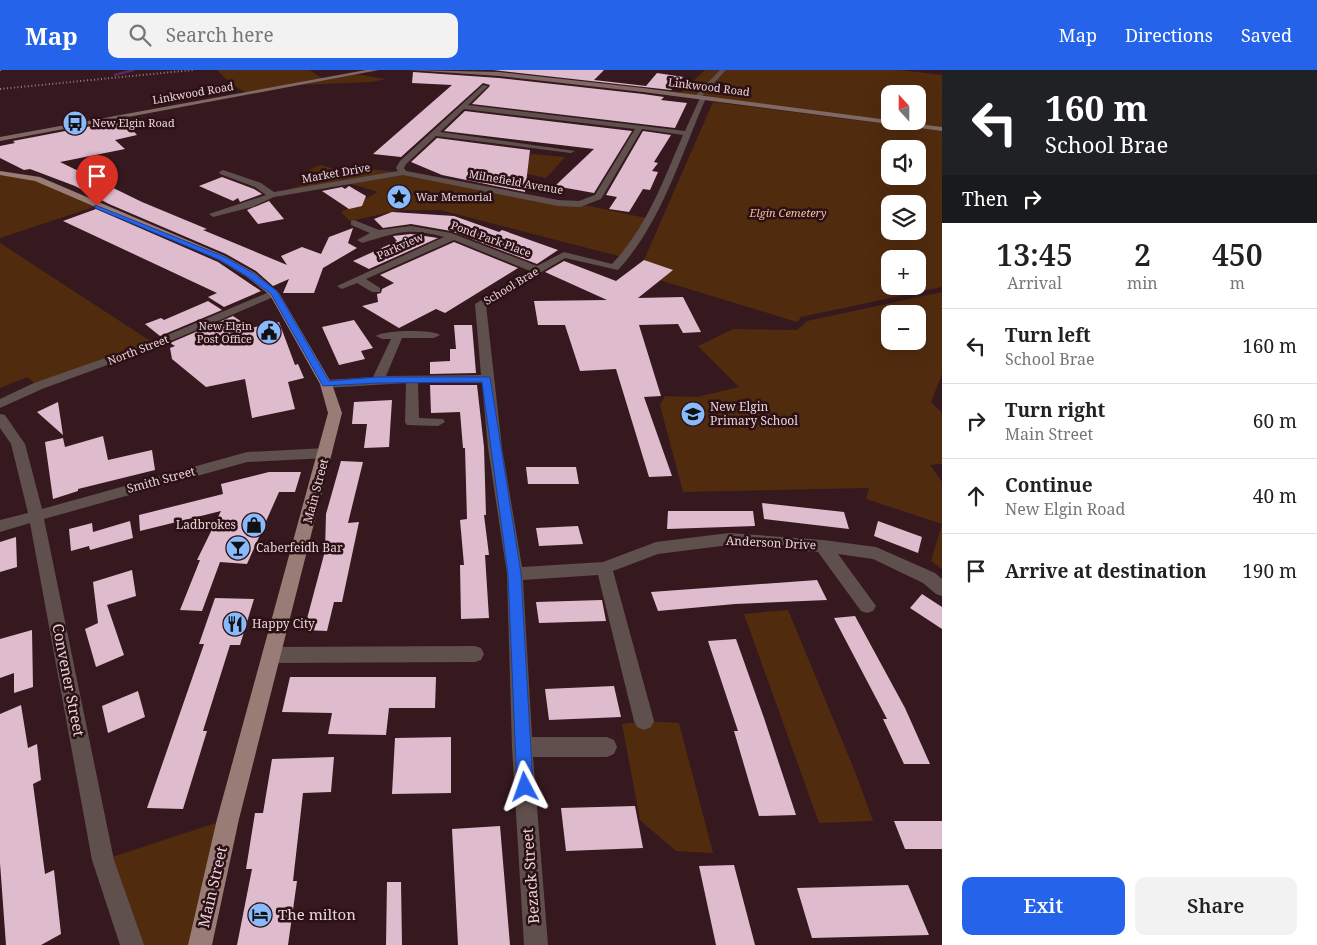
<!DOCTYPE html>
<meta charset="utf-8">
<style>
body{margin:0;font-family:"Noto Serif",serif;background:#f2f2f2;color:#222;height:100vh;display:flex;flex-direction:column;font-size:19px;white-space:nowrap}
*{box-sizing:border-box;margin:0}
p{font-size:16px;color:#767676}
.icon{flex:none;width:28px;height:28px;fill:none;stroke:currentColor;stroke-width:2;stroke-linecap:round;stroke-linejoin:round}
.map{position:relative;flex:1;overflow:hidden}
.panel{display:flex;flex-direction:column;background:#fff;width:375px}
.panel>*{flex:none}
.hud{background:#202124;color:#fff;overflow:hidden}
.needle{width:32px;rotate:339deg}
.buttons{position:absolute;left:881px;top:15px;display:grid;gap:10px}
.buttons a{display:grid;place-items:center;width:45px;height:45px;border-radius:10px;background:#fff;box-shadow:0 5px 20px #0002;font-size:25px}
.pin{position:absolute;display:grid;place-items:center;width:42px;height:42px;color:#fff;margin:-51px -21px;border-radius:50% 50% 50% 0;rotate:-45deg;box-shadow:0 0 5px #0007}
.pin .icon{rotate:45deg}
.me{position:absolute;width:55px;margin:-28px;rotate:356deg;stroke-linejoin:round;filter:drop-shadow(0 0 4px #0008)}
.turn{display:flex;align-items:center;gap:18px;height:105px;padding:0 20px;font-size:22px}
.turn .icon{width:65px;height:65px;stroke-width:2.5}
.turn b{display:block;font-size:35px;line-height:42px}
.then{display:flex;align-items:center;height:48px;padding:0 20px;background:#0003;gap:10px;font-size:19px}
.eta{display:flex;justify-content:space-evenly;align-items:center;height:85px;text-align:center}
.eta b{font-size:30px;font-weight:600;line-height:35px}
.action{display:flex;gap:10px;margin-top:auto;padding:10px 20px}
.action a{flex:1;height:58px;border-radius:10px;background:#2563eb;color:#fff;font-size:20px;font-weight:600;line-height:58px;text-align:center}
.action a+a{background:#f2f2f2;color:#222}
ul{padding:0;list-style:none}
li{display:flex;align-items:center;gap:15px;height:75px;padding:0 20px;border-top:1px solid #e0e0e0}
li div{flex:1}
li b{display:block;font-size:19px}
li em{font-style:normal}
header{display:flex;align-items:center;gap:30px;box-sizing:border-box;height:70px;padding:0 25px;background:#2563eb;color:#fff}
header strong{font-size:24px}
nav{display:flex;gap:28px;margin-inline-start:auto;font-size:18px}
.search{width:350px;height:45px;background:#f2f2f2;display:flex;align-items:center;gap:12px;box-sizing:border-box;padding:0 18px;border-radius:10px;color:#767676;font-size:19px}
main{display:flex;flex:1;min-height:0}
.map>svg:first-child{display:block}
.green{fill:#512b0e;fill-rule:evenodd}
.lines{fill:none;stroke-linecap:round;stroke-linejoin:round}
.stream{stroke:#58285e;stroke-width:2.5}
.building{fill:#debccd}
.street{fill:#5f504d;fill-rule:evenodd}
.secondary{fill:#806964;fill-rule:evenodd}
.primary{fill:#9a7c76;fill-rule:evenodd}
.rail{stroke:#967e83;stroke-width:2;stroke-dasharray:1 2.5;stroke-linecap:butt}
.route{fill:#2563eb;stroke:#184099}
.labels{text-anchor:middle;stroke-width:5;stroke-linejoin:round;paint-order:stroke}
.far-street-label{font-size:11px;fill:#e8d4d7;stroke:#2b1015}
.far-poi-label{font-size:11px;fill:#e8d4d7;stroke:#2b1015;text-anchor:start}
.far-park-label{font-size:11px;font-style:italic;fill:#f9c19c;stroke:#2b1015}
.poi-label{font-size:12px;fill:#e8d4d7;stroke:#2b1015;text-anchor:start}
.street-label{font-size:12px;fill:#e8d4d7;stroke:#2b1015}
.near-street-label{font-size:15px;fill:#e8d4d7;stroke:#2b1015}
.near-poi-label{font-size:15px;fill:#e8d4d7;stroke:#2b1015;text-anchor:start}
</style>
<header>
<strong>Map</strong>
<div class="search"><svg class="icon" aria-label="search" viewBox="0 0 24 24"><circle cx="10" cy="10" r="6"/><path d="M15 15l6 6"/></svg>Search here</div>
<nav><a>Map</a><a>Directions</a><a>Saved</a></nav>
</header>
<main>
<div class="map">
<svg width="942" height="875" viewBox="0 0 942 875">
<rect width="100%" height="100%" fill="#36191f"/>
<path class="green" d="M217 0H310L324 10 355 4 386 9 371 12 298 15 249 24 231 14Z
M705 0H899L942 5V59L679 24ZM890 24H918V51H890Z
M713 32 942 61V217L801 247 797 252 630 201 644 190ZM890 79H918V106H890ZM890 134H918V161H890ZM890 189H918V216H890Z
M531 84 565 87 546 108 462 90 528 92Z
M320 95 345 102 355 97 403 103 580 134 650 149 626 188 440 140H401L350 151 341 142 378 122 348 113 272 125 326 107 309 100Z
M0 103 37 109 97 136 0 168Z
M0 173 155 274 38 316 27 307 0 318Z
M942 222V304L931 332 942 343V394L930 395 942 412V499L931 491 942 454 866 429 869 418 683 422 660 335 665 326 697 327 739 317 698 276 733 259 797 260 807 251ZM890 244H918V271H890Z
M788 540 856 704 873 751 819 753 744 544Z
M644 651 679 653 713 783 676 781 640 750 622 654Z
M228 749 200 875H132L103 790Z"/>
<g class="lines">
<path class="stream" d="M115 5 133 0"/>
</g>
<path class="building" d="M493 0H604L594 10 646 16 657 3 683 7 671 20Z
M413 2 499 8 643 24 664 27 661 30 687 33 675 58 472 34 489 17 490 15 483 13 401 87 373 84 452 15 412 13Z
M465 41 632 61 594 123 555 116 594 79 444 61Z
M123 50 137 65 115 70 125 79 60 92 142 132 207 159 203 160 287 195 281 186 302 177 321 184 329 167 353 158 348 173 357 178 323 198 314 223H283L289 209 273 216 256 201 226 184 109 134 75 116 30 99 24 100 0 88V76L15 73 13 71Z
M643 61 671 65 654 92 658 93 652 101 658 102 650 120 643 119 629 142 609 139 617 127 606 125Z
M437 68 530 80 525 122 442 105 411 92Z
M222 107 254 119 262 124 240 132 238 128 233 131 199 116Z
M349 116 366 126 362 136 349 139 322 121 342 117 345 119Z
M269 131 284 149 258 154 247 140Z
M96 139 218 192 261 221 224 237 208 227 217 223 63 151Z
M392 142 454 146 499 162 502 160 558 180 537 194 451 161 411 154 383 158 374 149Z
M411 164 438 168 369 199 353 191 397 171 393 166Z
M454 172 518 198 445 243 436 239 399 258 362 236 378 232 377 224 381 223 382 219 394 213 380 205Z
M644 190 673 200 638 228 683 227 701 262 683 263 678 254 639 255 661 326 644 327 672 406 649 407 616 299 580 301 565 255H538L534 231 607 230 545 202 564 191 616 211Z
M208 231 222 240 160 266 145 254 161 248 164 250Z
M233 246 251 258 279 252 295 295 298 294 304 308 288 312 295 339 252 348 245 309 206 317 172 289 170 278 175 276 170 273Z
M354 250 373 278 361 281 365 289 339 295 322 257Z
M454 255H472L476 303 430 304V292L450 291V279H456Z
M430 315H477L484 377 486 445H484L489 485H485L489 548 461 549 460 495H464L460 450 467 449 465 378H463L460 342 431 343Z
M392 330 389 377 364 378 367 354H352L354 332Z
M58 332 63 365 37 342Z
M103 366 108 390 152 380 155 400 78 419V421L53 429 45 372 63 368 65 377Z
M341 391 363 392 348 453 359 452 342 532H334L327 561 304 560 325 481 326 444Z
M526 397H576L579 414H528Z
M269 402H301L295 422H279L247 494 220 492 202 541 180 540 200 490H197L221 441 140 461 139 445 223 424 221 414Z
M762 433 844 442 849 459 764 449Z
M668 441H753L755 456 667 459Z
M130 451 133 468 90 480 89 476 71 481 69 459 92 453 93 462Z
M878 451 922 467 918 483 874 466Z
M578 456 583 474 539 476 536 458Z
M16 467 17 497 0 502V472Z
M132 500 136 526 107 535 124 585 96 597 85 559 98 553 93 512Z
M817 510 827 530 735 534 658 541 651 522Z
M922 524 942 537V559L910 538Z
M215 528 254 529 240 575H230L203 661H207L183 739 147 738 204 574H199Z
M602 530 606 551 539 553 536 532Z
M855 546 905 638 930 694H904L883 649H887L834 548Z
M32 560 33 617 14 623V603L0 608V569Z
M736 569 764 648 796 745 759 746 734 661H738L708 571Z
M290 607H436L435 638H389L386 665 328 664 332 643 282 642Z
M614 616 621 647 549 650 545 619Z
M138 621 145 647 108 663 102 636Z
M21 635 28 678 37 674 41 710 33 714 45 804 54 800 61 864 41 875H6L0 793V644Z
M451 667V723L392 724 395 668Z
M334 687 331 722 303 723 293 811H297L288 875H237L252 799H246L255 743H263L272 689Z
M635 736 643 778 566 781 561 738Z
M894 751H942V779H905Z
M500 756 510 875H458L452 759Z
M734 795 755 875H716L699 796Z
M387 812H401L402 875H386Z
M908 815 929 865 812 868 797 818Z"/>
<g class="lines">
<path class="street" d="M720 0H726L701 27 706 28C680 87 662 152 618 200L565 188 486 235 502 378 522 497 603 492 656 472 729 463 823 470 876 477 935 503 942 509V526L936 524 923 513 873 489 838 484 876 536 873 541 867 543 861 541 818 482 729 475 658 484 613 501 654 651 651 657 644 660 637 657 634 651 598 505 523 510 532 667H607L614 670 617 677 614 684 607 687H533L548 875H524L512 677 507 504 488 378 482 313H418L419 348 443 349 445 352 438 356 407 355 405 352 406 313 326 318 320 314 326 310 373 307 391 269H382L376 266C383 260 433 259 440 265L434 268H402L386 306 481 305 475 234 530 201 454 170 366 209 380 218V222H372L357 213 342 219 337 216 444 167C406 157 398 163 362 173L357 170 370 163 351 155V151L354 150 379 160 411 156 451 163 537 196 564 182 612 194C647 157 663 111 683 65L642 59 601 129 580 137 558 136 403 105 274 127 252 137 213 147 209 144 266 125 255 117 220 104 219 102 223 100 261 113 274 122 398 101 396 98 400 91 483 15 488 16 468 35 685 61 700 28 694 27ZM464 39 635 59 595 125 579 131 558 130 406 101 404 98 406 94 436 66 571 83 575 81 440 62Z
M274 220 278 221V225L159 276 42 319 0 338V329L34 313 151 272Z
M0 344 5 345 25 374 42 439 247 382 326 378 333 383 326 388 247 392 44 449 114 790 144 875H120L92 790 30 453 0 462V450L28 443 11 374 0 358Z
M475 576 481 578 484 584 481 590 475 592 273 593 267 591 264 585 267 579 273 577Z"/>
<path class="secondary" d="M366 0H379L0 71V67Z
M409 0 499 2 643 18 942 57V61L643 22 499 6Z"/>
<path class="primary" d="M0 101 40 107 225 186 255 203 279 223 332 314 342 343 239 749 212 875H188L217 749 328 343 320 314 270 225 247 207 219 190 35 111 0 105Z"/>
<path class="rail" d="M0 0H2
M0 19 193 0"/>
</g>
<path class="route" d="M95 135 225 187 253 203 277 221 329 311 378 307H490L521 504 533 717 530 722 525 725 519 722 517 717 508 504 482 312 378 313 323 316 271 224 248 207 220 190 95 138Z"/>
<defs>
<symbol id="bus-disc" viewBox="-11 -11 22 22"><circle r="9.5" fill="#88bafc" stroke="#2b1015"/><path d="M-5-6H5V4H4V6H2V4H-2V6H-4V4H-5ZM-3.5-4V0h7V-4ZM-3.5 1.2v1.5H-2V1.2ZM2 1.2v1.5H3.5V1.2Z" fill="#111"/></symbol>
<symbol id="sight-disc" viewBox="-11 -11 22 22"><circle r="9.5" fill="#88bafc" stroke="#2b1015"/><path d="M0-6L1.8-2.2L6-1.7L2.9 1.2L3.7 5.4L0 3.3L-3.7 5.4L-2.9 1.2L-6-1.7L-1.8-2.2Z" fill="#111"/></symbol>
<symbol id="civic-disc" viewBox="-11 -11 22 22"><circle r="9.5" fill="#88bafc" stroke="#2b1015"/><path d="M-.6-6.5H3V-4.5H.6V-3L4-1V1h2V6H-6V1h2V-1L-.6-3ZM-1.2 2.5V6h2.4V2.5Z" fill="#111"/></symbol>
<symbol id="school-disc" viewBox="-11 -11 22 22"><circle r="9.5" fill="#88bafc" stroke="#2b1015"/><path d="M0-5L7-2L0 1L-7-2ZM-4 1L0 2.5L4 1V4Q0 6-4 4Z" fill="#111"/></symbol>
<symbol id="shop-disc" viewBox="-11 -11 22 22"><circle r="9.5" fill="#88bafc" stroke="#2b1015"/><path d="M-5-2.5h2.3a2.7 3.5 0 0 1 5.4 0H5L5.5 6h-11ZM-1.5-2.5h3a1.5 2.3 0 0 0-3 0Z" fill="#111"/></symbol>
<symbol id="bar-disc" viewBox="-11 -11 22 22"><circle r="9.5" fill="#88bafc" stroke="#2b1015"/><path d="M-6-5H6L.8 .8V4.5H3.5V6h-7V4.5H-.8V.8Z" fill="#111"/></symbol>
<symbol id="restaurant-disc" viewBox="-11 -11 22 22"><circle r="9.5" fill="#88bafc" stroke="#2b1015"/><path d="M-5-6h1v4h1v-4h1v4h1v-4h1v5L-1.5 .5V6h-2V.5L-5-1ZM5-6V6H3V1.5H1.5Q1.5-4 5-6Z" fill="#111"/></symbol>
<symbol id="hotel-disc" viewBox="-11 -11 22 22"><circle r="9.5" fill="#88bafc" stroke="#2b1015"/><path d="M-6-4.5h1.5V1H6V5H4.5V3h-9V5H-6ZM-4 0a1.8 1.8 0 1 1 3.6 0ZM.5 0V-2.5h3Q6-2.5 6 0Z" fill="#111"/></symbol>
</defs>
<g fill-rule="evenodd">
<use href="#bus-disc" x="61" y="39" width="28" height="28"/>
<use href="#sight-disc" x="385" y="113" width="28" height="28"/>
<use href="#civic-disc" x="255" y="248" width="28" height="28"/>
<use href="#school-disc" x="679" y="330" width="28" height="28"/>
<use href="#shop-disc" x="240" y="441" width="28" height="28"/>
<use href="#bar-disc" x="224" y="464" width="28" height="28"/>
<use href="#restaurant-disc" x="221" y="540" width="28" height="28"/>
<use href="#hotel-disc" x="246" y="831" width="28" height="28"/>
</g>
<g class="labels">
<g class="far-street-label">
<text transform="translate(709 17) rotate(7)" y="4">Linkwood Road</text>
<text transform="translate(193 23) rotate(-10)" y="4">Linkwood Road</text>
<text transform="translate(336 103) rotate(-10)" y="4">Market Drive</text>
<text transform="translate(516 112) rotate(10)" y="4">Milnefield Avenue</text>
<text transform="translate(491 169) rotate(20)" y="4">Pond Park Place</text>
<text transform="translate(400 176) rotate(-24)" y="4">Parkview</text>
<text transform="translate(511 216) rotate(-31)" y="4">School Brae</text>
<text transform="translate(138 280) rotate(-21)" y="4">North Street</text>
</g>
<g class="far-poi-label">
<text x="92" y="57">New Elgin Road</text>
<text x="416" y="131">War Memorial</text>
<text x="252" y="260" text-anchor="end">New Elgin<tspan x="252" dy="13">Post Office</tspan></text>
</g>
<g class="far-park-label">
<text x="788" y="147">Elgin Cemetery</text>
</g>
<g class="poi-label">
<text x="710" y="341">New Elgin<tspan x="710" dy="14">Primary School</tspan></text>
<text x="236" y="459" text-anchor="end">Ladbrokes</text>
<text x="256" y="482">Caberfeidh Bar</text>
<text x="252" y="558">Happy City</text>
</g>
<g class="street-label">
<text transform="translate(161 410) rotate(-15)" y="4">Smith Street</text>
<text transform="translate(316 421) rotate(-75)" y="4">Main Street</text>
<text transform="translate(771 473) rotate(3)" y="4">Anderson Drive</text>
</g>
<g class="near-street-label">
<text transform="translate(68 610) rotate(79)" y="5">Convener Street</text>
<text transform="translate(531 806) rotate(-94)" y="5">Bezack Street</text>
<text transform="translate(213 817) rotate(-77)" y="5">Main Street</text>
</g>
<g class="near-poi-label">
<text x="278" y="850">The milton</text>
</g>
</g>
</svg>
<div class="buttons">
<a><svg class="needle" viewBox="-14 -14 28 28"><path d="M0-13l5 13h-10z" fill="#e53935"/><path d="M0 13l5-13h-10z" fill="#767676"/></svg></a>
<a><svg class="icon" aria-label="sound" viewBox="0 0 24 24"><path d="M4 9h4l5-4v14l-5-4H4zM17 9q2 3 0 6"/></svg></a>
<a><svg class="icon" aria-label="layers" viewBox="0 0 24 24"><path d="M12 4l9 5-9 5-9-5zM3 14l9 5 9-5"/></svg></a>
<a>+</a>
<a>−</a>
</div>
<div class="pin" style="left:97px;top:136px;background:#d93025"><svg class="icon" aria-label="arrive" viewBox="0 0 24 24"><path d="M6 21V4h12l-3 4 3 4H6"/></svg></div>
<svg class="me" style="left:525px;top:717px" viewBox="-20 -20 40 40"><path d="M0-17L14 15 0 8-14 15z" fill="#2563eb" stroke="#fff" stroke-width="4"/></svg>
</div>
<section class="panel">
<div class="hud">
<div class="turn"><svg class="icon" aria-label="left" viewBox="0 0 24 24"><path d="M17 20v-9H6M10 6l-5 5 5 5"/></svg><div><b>160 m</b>School Brae</div></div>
<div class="then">Then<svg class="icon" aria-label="right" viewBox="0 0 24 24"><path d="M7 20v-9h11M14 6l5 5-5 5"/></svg></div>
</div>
<div class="eta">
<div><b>13:45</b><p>Arrival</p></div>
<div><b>2</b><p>min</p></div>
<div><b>450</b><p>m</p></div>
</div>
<ul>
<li><svg class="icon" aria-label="left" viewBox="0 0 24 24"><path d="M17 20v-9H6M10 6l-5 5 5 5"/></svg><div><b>Turn left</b><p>School Brae</p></div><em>160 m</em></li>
<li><svg class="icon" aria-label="right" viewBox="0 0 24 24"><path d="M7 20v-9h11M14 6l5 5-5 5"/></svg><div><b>Turn right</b><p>Main Street</p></div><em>60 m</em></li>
<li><svg class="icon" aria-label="ahead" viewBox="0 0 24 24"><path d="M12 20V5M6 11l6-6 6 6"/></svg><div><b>Continue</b><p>New Elgin Road</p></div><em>40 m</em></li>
<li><svg class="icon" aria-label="arrive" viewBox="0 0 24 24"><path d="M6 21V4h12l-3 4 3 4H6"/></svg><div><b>Arrive at destination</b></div><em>190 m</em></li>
</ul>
<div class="action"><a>Exit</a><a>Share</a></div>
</section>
</main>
